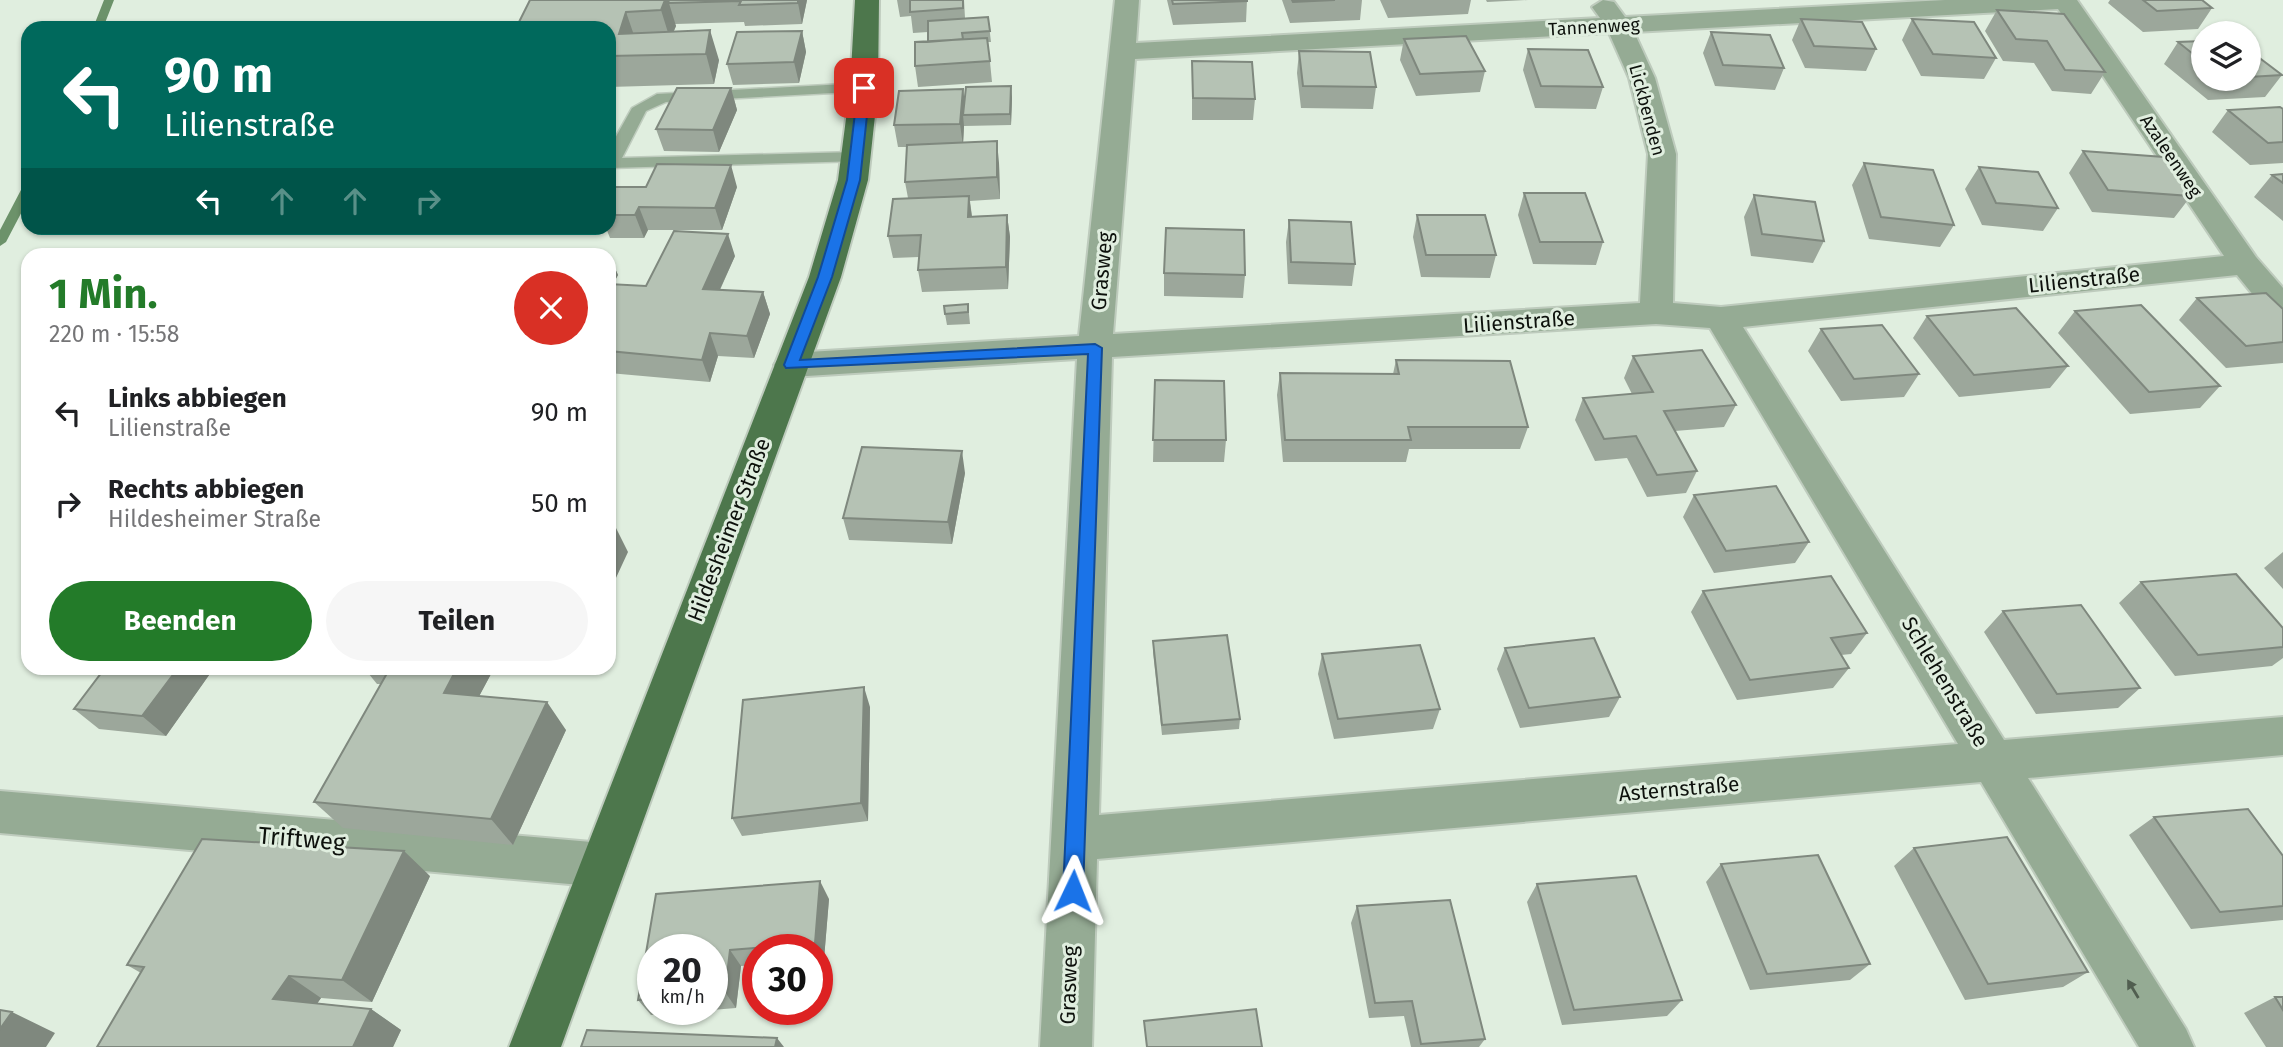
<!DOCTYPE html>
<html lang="de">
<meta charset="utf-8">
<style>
body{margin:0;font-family:"Fira Sans",sans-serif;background:#f6f6f6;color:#202124;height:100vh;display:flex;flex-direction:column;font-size:26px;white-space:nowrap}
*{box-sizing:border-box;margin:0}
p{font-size:23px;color:#757577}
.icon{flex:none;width:38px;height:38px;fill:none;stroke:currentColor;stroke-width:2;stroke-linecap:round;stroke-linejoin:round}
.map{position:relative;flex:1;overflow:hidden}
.sheet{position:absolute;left:21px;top:248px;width:595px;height:427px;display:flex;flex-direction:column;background:#fff;border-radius:21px;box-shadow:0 2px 5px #0004}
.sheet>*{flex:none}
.guide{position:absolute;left:21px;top:21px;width:595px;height:214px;border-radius:21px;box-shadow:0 2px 5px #0004;background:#00695c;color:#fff;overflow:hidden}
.fabs{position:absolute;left:2191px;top:21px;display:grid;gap:14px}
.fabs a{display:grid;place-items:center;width:70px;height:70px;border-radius:50%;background:#fff;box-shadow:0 2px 5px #0004;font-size:35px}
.speed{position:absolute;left:637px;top:934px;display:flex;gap:14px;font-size:35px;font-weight:700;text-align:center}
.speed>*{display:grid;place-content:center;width:91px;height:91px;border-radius:50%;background:#fff;box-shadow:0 2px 5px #0004;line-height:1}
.speed small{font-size:18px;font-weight:400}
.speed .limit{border:10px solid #d22;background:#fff;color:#111}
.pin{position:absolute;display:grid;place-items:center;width:60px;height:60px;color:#fff;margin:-30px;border-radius:14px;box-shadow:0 4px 10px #0006}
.me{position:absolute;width:77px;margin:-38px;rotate:2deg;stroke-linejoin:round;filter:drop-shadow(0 0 5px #0008)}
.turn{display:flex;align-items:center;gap:24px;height:147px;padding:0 28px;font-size:32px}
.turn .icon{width:91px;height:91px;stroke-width:2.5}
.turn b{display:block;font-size:49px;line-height:60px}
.lanes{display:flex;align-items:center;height:66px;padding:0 28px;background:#0003;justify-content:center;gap:35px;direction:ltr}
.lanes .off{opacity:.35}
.round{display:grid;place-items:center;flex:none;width:74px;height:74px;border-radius:37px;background:#f6f6f6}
.headline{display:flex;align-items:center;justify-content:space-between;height:119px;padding:0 28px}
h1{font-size:42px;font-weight:700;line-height:52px;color:#237b29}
.button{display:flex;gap:14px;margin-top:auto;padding:14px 28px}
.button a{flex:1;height:80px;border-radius:42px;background:#237b29;color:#fff;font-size:28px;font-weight:700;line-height:80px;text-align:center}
.button a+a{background:#f6f6f6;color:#202124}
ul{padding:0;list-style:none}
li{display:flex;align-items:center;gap:21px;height:91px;padding:0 28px}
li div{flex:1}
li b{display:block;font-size:26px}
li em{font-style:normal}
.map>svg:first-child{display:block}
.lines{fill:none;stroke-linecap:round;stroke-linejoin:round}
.stream{fill:#6c926a;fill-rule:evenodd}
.lane-casing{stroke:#becbbd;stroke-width:3}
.street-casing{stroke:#becbbd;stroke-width:4}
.primary-casing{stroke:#becbbd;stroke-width:4}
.lane{fill:#95ab94;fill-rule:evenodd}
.street{fill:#95ab94;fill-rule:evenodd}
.primary{fill:#4d774c;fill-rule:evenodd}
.wall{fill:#9ca79b;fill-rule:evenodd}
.shaded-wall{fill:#7f887e}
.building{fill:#b5c2b4;stroke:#7f887e;stroke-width:2}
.oneway{fill:#515e50}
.route{fill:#1a73e8;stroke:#114b97;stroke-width:2}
.labels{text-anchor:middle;stroke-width:6;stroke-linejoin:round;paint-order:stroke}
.far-street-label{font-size:18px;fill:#0d110c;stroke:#e0eedf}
.street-label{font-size:21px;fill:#0d110c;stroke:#e0eedf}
.near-street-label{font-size:24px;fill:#0d110c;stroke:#e0eedf}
</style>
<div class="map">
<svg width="2283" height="1047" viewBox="0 0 2283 1047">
<rect width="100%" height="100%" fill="#e0eedf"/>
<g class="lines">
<path class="stream" d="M104 0H114L103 28H93Z
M28 184V200L6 242 0 246V230L22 188Z"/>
<defs>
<path id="lane" d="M864 83 870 85V91L666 102 646 111 622 158 856 152 862 153 865 157 862 161 609 168V149L632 108 657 94Z"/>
<path id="street" d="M1115 0H1139L1136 43 1600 18 1592 7 1603 0 1614 2 1625 17 1945 0H2077L2256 257 2283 288V320L2271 317 2237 275 1743 327 2004 740 2283 717V755L2028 778 2186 1029 2194 1047H2139L1981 782 1097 859 1092 1047H1040L1077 359 791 377 779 373 774 365 779 357 791 353 1079 336ZM2058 9 2224 256 1721 307 1673 303 1676 154 1655 78 1634 32ZM1609 33 1629 78 1648 154 1640 303 1113 334 1135 59ZM1656 324 1710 328 1958 744 1099 815 1112 357Z
M0 791 603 843 620 849 627 865 620 881 603 887 0 833Z"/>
<path id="primary" d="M855 0H879L878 88 868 180 841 277 561 1047H509L809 277 838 180 850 88Z"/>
</defs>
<use href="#lane" class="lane-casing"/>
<use href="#street" class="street-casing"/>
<use href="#primary" class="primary-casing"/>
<use href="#lane" class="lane"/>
<use href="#street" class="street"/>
<use href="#primary" class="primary"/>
</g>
<path class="wall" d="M530 0H807L802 24 745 26 744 22 675 24 676 26 674 31 719 60 714 84 609 87V28Z
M897 0H964L965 18 988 17 991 42H988L992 82 918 87 915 66 928 42V32L913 33 911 16 900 17Z
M1167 0H1247L1246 22 1173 25Z
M1282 0H1362L1360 20 1290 23Z
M1380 0H1471L1468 14 1388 18Z
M1486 0H1528L1487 2Z
M2110 0H2202L2212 8 2198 29 2143 32 2108 3Z
M1997 10 2105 72 2091 94 2052 91 2034 63 2003 61 1985 31Z
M1801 19 1876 49 1866 71 1805 68 1792 40Z
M1912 19 1996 58 1984 79 1921 76 1902 40Z
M802 31 806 52 799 83 733 85 727 64Z
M1711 32 1784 68 1775 90 1715 86 1703 53Z
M1404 39 1485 71 1480 92 1416 96 1400 60Z
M2203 41V79H2249V50L2282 75 2265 97 2208 100 2164 64 2178 42Z
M1528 49 1603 87 1596 109 1535 108 1523 70Z
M1299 51 1376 87 1373 109 1301 108 1297 73Z
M1192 61 1255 99 1253 120H1192Z
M731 88 737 110 719 152 664 151 656 129Z
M963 89 964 100 1012 97 1011 125 964 126 963 142 999 163 1000 199 970 201 972 216 1007 215 1010 237 1008 289 922 292 918 270 919 257 893 258 888 236 908 198 905 182 907 147H898L894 125Z
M2283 109V163L2250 165 2212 132 2228 110Z
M2083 151 2191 196 2174 218 2092 212 2069 173Z
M1864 163 1954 225 1940 247 1869 239 1852 185Z
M1979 167 2058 208 2043 231 1982 225 1965 189Z
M2283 174V221L2254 197 2272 175Z
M737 187 722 230H648L644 238H610L606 228H609V198Z
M1524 193 1603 242 1596 265 1533 264 1518 215Z
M1754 195 1824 241 1813 263 1751 256 1744 217Z
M1417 215 1496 255 1490 278 1421 277 1413 237Z
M1289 220 1355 264 1352 286 1288 284 1286 242Z
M285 228H340L337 231Z
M735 256 720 290 763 292 770 314 754 358 718 356 710 382 609 373V264H613L618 275 613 284 646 286Z
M1164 273 1245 275 1243 298 1164 296Z
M2197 298 2283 309V363L2226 368 2179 320Z
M968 304 970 324 947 325 945 314Z
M2075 311 2220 386 2200 408 2130 414 2058 333Z
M1927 316 2068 366 2050 388 1959 397 1913 338Z
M1821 329 1919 374 1904 397 1841 401 1808 351Z
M1633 356 1736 405 1724 427 1675 431 1697 471 1686 493 1647 497 1627 458 1595 461 1575 420 1583 398 1632 394 1624 378Z
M1396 360 1528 427 1520 449H1409L1406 462H1283L1277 395 1280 373 1393 374Z
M1155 380 1226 440 1224 462H1153Z
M965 473 952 544 849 540 843 518Z
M1694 495 1809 542 1795 563 1714 573 1683 517Z
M2283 552V589L2264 568Z
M2141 582 2283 628V658L2272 666 2175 676 2119 603Z
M1703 591 1867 633 1851 654 1841 655 1849 668 1833 688 1737 700 1691 612Z
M2003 611 2140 688 2118 708 2036 714 1984 632Z
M1153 641 1240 719 1239 729 1162 735 1153 652Z
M1505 648 1620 697 1609 717 1520 728 1497 669Z
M1322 654 1440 709 1433 729 1334 739 1318 674Z
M105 668H214L166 736 99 729 74 709Z
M364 668H518L516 674H491L479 696 566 730 513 845 343 828 314 802 382 684H377Z
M870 707 868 821 742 836 732 818Z
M2154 817 2283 856V920L2191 929 2129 835Z
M1914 848 2088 972 2063 987 1965 1000 1894 866Z
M1721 864 1870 964 1850 980 1750 990 1706 882Z
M430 876 372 1002 321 998 317 1003 371 1009 401 1030 393 1047H97L141 973 127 965Z
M1537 884 1682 1000 1667 1016 1562 1025 1527 902Z
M656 894 829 899 824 959 817 960V950H758V965L741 966 736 1008 651 1015 638 1000ZM653 950H712V1010H653Z
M1357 906 1485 1039 1479 1047H1411L1404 1016 1369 1018 1351 923Z
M2275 997H2283V1047H2266L2244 1013Z"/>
<path class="shaded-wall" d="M665 0H668L676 26 670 39 661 10Z
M798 0H807L802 24 798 3Z
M626 12 636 41 619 34Z
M710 30 719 60 714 84 706 54Z
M802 31 806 52 799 83 794 62Z
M1011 86 1012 97 1011 125 1010 114Z
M731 88 737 110 719 152 713 130Z
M963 89 966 111 963 115 964 126 963 146 960 124Z
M997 141 999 163 1000 199 997 177Z
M731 165 737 187 722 230 715 208Z
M969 196 972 218 968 217Z
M639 207 648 230 644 238 635 215Z
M1007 215 1010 237 1008 289 1006 267Z
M728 234 735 256 710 311 703 289Z
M613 264 618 275 609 291V271Z
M763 292 770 314 754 358 747 336Z
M710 333 718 356 710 382 702 360Z
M962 451 965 473 952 544 948 522Z
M613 522 628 552 609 593V530Z
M178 668H214L166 736 142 716Z
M457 668H487L491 674 466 721 444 693Z
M512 668H518L516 674Z
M864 687 870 707 868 821 861 803Z
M547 702 566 730 513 845 491 819Z
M404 851 430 876 372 1002 342 980Z
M820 881 829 899 824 959 815 943Z
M730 950 741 966 736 1008 725 992Z
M289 976 321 998 306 1020 273 999Z
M371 1009 401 1030 393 1047H353Z
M12 1012 55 1033 46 1047H0V1029Z
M777 1038 784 1047H775Z"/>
<path class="building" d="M530 0H665L661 10 626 12 619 34 710 30 706 54 609 56V28H516Z
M668 0H798V3L739 5 741 1 669 3Z
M910 0H963V8L910 12Z
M1172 0H1247V1L1173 4Z
M1292 0H1335L1293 2Z
M2143 0H2202L2212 8 2157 11Z
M1997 10 2064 14 2105 72 2065 70 2047 41 2016 39Z
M988 17 990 31 962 33 963 39 928 42V21Z
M1801 19 1862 22 1876 49 1814 46Z
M1912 19 1974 22 1996 58 1933 54Z
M802 31 794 62 727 64 737 32Z
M1711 32 1770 35 1784 68 1723 65Z
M1466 36 1485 71 1420 74 1404 39Z
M987 38 990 61 915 66V42Z
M2203 41V62L2178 42Z
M1528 49 1588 50 1603 87 1541 86Z
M2249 50 2282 75 2249 77Z
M1299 51 1370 52 1376 87 1303 86Z
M1192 61 1252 62 1255 99 1193 98Z
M1011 86 1010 114 963 115 966 87Z
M677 88H731L713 130 656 129Z
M963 89 960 124 894 125 899 91Z
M2280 107 2283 109V142L2268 143 2228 110Z
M997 141V177L905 182 907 145Z
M2083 151 2164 157 2191 196 2108 190Z
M1864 163 1933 170 1954 225 1881 217Z
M657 164 731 165 715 208 639 207 635 215H609V198L614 187H646Z
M1979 167 2038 172 2058 208 1996 203Z
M2283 174V183L2272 175Z
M1524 193H1585L1603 242H1540Z
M1754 195 1815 202 1824 241 1762 234Z
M969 196 968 217 1007 215 1006 267 918 270 921 235 888 236 893 199Z
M1417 215H1485L1496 255H1426Z
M1289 220 1351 222 1355 264 1291 262Z
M1166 228 1244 230 1245 275 1164 273Z
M674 231 728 234 703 289 763 292 747 336 710 333 702 360 609 351V284L646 286Z
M2266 293 2283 309V342L2246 346 2197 298Z
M968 304V312L945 314 944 306Z
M2141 305 2220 386 2149 392 2075 311Z
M2016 308 2068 366 1974 375 1927 316Z
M1882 325 1919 374 1854 379 1821 329Z
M1702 350 1736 405 1664 411 1697 471 1657 475 1636 436 1604 439 1583 398 1653 392 1633 356Z
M1396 360 1510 361 1528 427H1408L1411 440H1285L1280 373 1399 374Z
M1155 380 1224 381 1226 440H1153Z
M862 447 962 451 948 522 843 518Z
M1776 486 1809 542 1726 551 1694 495Z
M2236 574 2283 628V647L2198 655 2141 582Z
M1831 576 1867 633 1831 638 1849 668 1750 680 1703 591Z
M2081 605 2140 688 2057 694 2003 611Z
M1227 635 1240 719 1162 725 1153 641Z
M1594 638 1620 697 1529 708 1505 648Z
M1420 645 1440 709 1338 719 1322 654Z
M105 668H178L142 716 74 709Z
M390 668H457L444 693 547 702 491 819 314 802Z
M864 687 861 803 732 818 743 700Z
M2248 809 2283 856V906L2220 912 2154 817Z
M2007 837 2088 972 1988 984 1914 848Z
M202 839 404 851 342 980 289 976 273 999 371 1009 353 1047H97L144 967 127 965Z
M1818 855 1870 964 1767 974 1721 864Z
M1636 876 1682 1000 1574 1010 1537 884Z
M820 881 815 943 730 950 725 992 712 993V950H653V998L638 1000 656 894Z
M1450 900 1485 1039 1421 1044 1412 1001 1375 1003 1357 906Z
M2275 997H2283V1010Z
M1256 1009 1262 1047H1147L1144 1021Z
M0 1010 12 1012 0 1029Z
M587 1030 777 1038 775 1047H581Z"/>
<defs><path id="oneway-solid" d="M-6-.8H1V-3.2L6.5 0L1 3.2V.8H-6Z" transform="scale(1.75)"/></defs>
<use class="oneway" href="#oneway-solid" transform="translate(2133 989) rotate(-121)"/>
<path class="route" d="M864 85 870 88 860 180 832 277 800 360 1095 344 1102 348 1083 891 1080 898 1073 901 1066 898 1063 891 1088 354 786 368 784 365 818 277 847 180 858 88Z"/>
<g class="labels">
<g class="far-street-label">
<text transform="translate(1594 27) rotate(-3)" y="6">Tannenweg</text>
<text transform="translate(1647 110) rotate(75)" y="6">Lickbenden</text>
<text transform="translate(2171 156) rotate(56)" y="6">Azaleenweg</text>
</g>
<g class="street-label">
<text transform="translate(1102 271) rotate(-85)" y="7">Grasweg</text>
<text transform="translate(2084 280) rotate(-6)" y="7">Lilienstraße</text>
<text transform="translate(1519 322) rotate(-4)" y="7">Lilienstraße</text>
<text transform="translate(729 530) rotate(-69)" y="7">Hildesheimer Straße</text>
<text transform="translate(1945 682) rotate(59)" y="7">Schlehenstraße</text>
<text transform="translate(1679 789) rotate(-5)" y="7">Asternstraße</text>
<text transform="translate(1069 985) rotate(-88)" y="7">Grasweg</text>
</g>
<g class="near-street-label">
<text transform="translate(302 839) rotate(5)" y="8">Triftweg</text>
</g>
</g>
</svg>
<div class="fabs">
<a><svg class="icon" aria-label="layers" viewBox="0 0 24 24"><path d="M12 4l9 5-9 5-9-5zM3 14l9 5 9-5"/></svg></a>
</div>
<div class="speed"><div>20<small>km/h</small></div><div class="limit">30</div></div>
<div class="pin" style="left:864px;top:88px;background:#d93025"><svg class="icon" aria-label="arrive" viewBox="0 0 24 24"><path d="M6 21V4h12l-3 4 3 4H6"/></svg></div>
<svg class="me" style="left:1073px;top:891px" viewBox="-20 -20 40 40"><path d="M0-17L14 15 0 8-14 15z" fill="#1a73e8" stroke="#fff" stroke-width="4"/></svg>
<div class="guide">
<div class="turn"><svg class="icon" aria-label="left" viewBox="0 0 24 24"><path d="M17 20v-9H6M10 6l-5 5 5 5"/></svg><div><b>90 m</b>Lilienstraße</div></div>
<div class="lanes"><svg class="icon" aria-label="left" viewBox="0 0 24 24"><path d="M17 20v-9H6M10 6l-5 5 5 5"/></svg><svg class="icon off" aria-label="ahead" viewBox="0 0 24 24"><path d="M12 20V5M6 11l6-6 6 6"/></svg><svg class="icon off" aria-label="ahead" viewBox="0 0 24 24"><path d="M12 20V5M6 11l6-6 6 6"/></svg><svg class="icon off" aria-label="right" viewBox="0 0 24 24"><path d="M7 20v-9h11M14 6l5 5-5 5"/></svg></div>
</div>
<section class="sheet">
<div class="headline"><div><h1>1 Min.</h1><p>220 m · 15:58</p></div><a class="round" style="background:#d93025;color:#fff"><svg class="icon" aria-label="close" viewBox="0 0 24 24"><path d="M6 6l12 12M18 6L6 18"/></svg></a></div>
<ul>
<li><svg class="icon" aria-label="left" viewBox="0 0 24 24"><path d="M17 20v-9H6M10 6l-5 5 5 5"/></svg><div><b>Links abbiegen</b><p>Lilienstraße</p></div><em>90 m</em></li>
<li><svg class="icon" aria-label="right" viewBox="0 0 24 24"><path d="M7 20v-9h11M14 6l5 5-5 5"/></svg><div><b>Rechts abbiegen</b><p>Hildesheimer Straße</p></div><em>50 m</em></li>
</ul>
<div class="button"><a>Beenden</a><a>Teilen</a></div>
</section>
</div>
